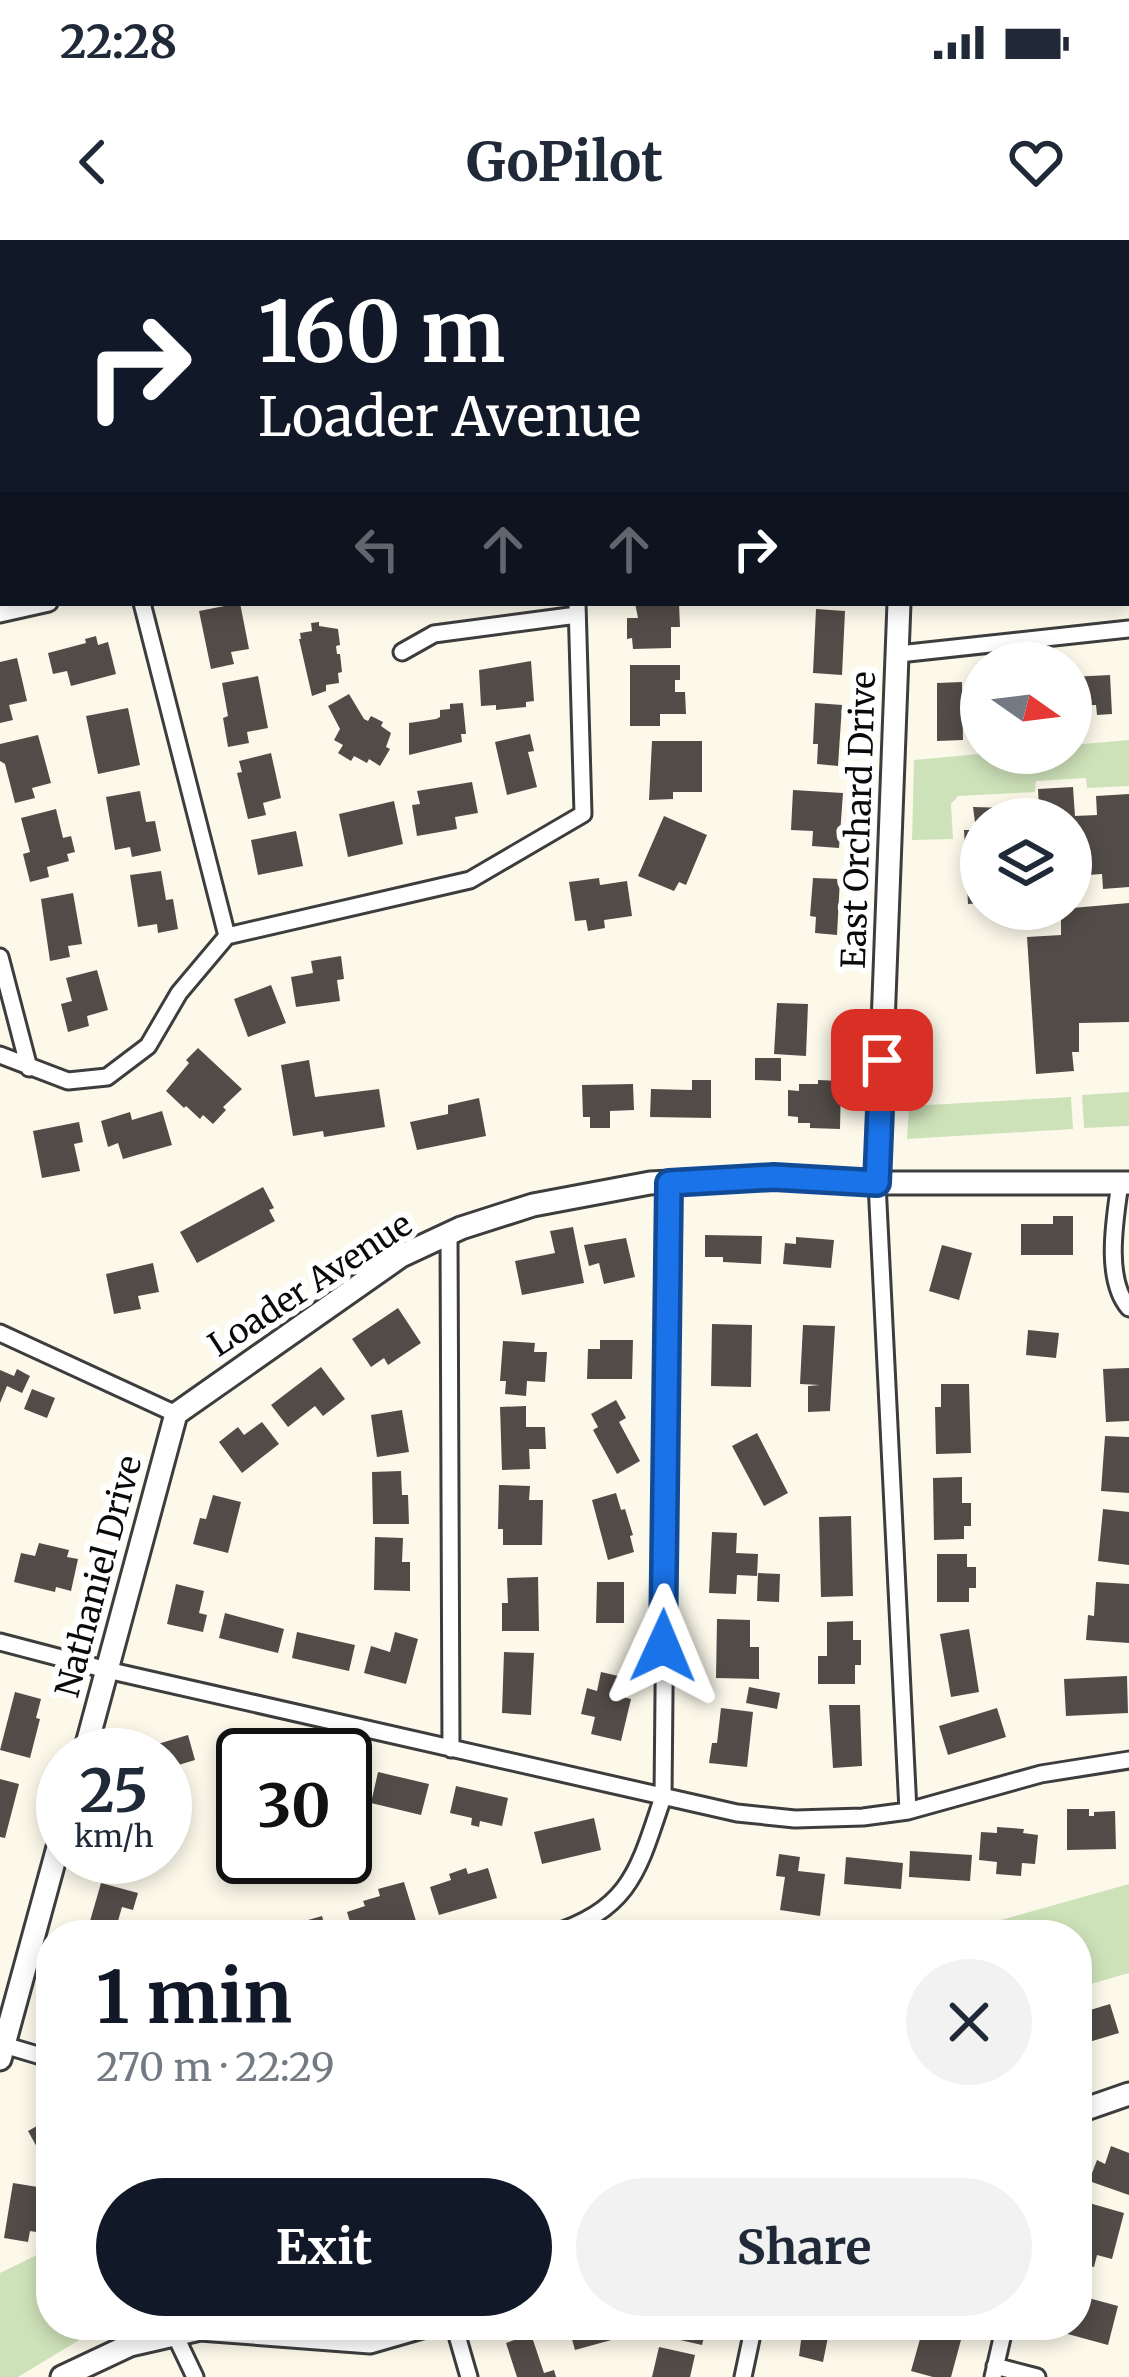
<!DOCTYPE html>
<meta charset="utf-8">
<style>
body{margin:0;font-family:Merriweather,serif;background:#f2f2f3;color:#1f2937;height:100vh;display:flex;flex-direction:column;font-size:45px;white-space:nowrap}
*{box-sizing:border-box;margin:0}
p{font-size:39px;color:#747a83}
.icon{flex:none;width:66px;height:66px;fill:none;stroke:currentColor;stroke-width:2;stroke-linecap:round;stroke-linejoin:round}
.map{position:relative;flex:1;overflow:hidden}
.side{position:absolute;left:36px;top:1680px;width:1056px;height:420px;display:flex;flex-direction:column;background:#fff;border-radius:48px;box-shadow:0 6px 18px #0003}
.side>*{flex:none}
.hud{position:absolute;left:0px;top:0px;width:1131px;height:366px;box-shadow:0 6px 18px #0003;background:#111827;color:#fff;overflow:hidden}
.needle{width:78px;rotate:104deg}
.controls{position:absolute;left:960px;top:402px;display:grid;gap:24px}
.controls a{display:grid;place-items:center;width:132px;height:132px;border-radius:50%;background:#fff;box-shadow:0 6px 18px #0003;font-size:60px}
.speed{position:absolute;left:36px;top:1488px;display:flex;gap:24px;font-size:60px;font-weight:700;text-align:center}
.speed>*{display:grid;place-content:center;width:156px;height:156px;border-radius:50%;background:#fff;box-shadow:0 6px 18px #0003;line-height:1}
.speed small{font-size:30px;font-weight:400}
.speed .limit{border:6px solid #111;border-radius:18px;background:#fff;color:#111}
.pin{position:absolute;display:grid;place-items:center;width:102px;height:102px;color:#fff;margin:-51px;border-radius:24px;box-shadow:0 6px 18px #0006}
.me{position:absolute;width:132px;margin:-66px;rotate:1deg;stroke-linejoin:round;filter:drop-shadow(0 0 9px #0008)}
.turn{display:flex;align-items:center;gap:42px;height:252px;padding:0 60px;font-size:54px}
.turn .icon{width:156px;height:156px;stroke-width:2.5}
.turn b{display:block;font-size:84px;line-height:102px}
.lanes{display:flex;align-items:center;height:114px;padding:0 60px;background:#0003;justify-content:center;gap:60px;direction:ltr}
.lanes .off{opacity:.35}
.round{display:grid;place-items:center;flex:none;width:126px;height:126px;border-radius:63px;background:#f2f2f3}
.headline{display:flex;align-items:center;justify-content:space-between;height:204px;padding:0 60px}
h1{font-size:72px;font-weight:700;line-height:90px;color:#111827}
.cta{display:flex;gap:24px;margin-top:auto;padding:24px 60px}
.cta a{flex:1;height:138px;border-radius:72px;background:#111827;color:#fff;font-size:48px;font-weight:700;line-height:138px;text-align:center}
.cta a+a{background:#f2f2f3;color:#1f2937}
.status{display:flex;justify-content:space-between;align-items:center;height:84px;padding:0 60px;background:#fff;direction:ltr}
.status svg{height:33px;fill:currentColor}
header{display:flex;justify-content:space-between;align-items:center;height:156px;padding:0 60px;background:#fff;font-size:54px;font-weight:700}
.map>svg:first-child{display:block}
.green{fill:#cee2b9}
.building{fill:#524c48}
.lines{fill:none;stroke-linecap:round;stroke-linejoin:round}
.minor-casing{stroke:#3d3d3d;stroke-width:21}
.tertiary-casing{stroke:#3d3d3d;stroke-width:27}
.minor{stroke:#fff;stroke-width:15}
.tertiary{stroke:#fff;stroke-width:21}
.route-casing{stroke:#114b97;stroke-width:30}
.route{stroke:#1a73e8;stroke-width:21}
.labels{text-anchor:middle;stroke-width:12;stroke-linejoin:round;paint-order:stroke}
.street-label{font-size:33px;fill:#0a0a0a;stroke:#fff}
</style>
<div class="status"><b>22:28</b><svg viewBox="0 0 49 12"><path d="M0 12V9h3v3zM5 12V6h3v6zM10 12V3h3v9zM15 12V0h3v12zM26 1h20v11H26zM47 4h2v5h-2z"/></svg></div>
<header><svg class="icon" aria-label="back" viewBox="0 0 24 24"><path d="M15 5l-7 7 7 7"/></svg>GoPilot<svg class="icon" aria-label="heart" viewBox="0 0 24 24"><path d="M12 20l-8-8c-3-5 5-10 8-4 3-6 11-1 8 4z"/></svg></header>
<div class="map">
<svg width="1129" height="2137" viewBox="0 0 1129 2137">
<rect width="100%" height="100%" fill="#fcf9eb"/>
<path class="green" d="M1129 500V546L1087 548 1086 538 1036 541 1035 552 958 556 951 564 953 599 912 600 914 520 990 513H1071V505Z
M1129 852V886L1084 888 1082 855Z
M1071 857 1073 889 907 899 909 866Z
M1129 1644V1733L1077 1748V1695H948Z
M51 2008V2085H104L18 2137H0V2033Z"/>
<path class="building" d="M240 363 249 409 231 412 234 424 211 429 199 371Z
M635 363H679L680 387H671V408L633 409 632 398 627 399V378H638Z
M816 369 845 371 842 435 813 433Z
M319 382V386L338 389 340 405 336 406 337 414H340L342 432 338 433 339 443 326 445V451L312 456 299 399H301L300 393 312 391 311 383Z
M96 396 98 405 108 402 116 434 71 446 67 431 53 434 48 413 86 403 85 399Z
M17 418 27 461 9 465 13 480 0 483V422Z
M531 421 534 461 526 462V467L496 470V465L481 466 479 430Z
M630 425H680V440H675V452H685L686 474H660V486H630Z
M1110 435 1112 474 1097 475 1096 465 1071 466V437Z
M258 436 268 488 247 492 249 503 228 507 223 478 228 476 222 443Z
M962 442 963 500 937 501V443Z
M349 454 364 479 368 481 371 476 383 482 381 486 391 493 386 507 390 509 380 526 369 519 367 523 354 516 351 521 338 513 343 505 334 500 340 489 328 466Z
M463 463 466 494H461L462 502 409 515V483L436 479 440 477V470L450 469V464Z
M815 463 842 465 838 526 817 524 818 504H813Z
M128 468 140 525 98 534 86 476Z
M530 494 534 511 528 512 537 547 507 555 495 502Z
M38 495 51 543 32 548 35 558 15 563 5 524 0 521V504Z
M652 501H702V552H673V559L649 560Z
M271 513 281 558 263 563 266 575 248 579 237 533 242 532 239 521Z
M472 542 478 573 455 577 457 589 417 596 412 565 420 564 417 551Z
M1073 547 1075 576 1097 575 1096 556 1129 554V647L1103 649 1102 634 1071 636V579H981V663L968 664 964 590H976L973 567 1039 569 1038 549Z
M793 550 843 553 839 608 812 606 813 591 791 590Z
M140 551 146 582 155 581 161 611 132 617 130 607 115 610 106 557Z
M394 561 403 604 348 617 339 574Z
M56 569 63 598 71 596 75 612 67 614 69 621 47 627 49 637 30 642 23 614 30 612 21 578Z
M664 576 707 595 686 645 679 642 674 651 638 636Z
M296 591 303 626 258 635 251 600Z
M161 631 166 660 173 659 178 689 158 693 157 684 138 687 130 635Z
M599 638 600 645 627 641 632 676 604 680 605 688 588 691 586 680 575 681 569 642Z
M813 638 840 639 837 695 815 693 816 677 810 676Z
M73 653 82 704 68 706 70 717 50 721 41 659Z
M1129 663V782L1079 783V812H1072L1074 831 1036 834 1027 697 1061 695V669Z
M341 716 344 739 337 740 340 761 296 767 291 737 313 733 311 721Z
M97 730 108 770 87 776 89 786 68 792 61 764 72 761 66 738Z
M271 745 286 783 248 797 234 759Z
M777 763 808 764 806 816 774 814Z
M198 808 242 849 223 867 226 870 213 884 203 875 200 879 186 866 184 868 166 851 189 823 186 820Z
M755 818H781V841L755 840Z
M309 820 315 857 379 849 385 887 324 897 323 891 293 896 281 825Z
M692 840H711V878L650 877 651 849 692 850Z
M818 840 841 841 840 889 810 888V883H798V877L788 876V850L799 851V844H818Z
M633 844 634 870 610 871V888H590V877H583L582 845Z
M479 858 486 896 417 910 410 882 448 874V865Z
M162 871 172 905 123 919 118 903 108 907 101 881 130 872 132 880Z
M79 882 83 902 74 904 80 931 42 938 33 891Z
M263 947 274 968 269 970 275 981 197 1023 180 992Z
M1053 976H1073V1015H1021V984H1053Z
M573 987 584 1043 522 1055 515 1021 555 1013 550 991Z
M705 995 762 996 761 1024 723 1022V1017H705Z
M796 997 834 1000 831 1028 783 1024 785 1003 796 1004Z
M626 998 635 1037 604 1044 599 1023 589 1026 584 1005Z
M942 1005 972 1013 959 1060 929 1051Z
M153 1023 159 1052 138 1056 141 1069 114 1074 106 1034Z
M398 1068 421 1103 388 1125 384 1118 371 1127 352 1099Z
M712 1084 752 1085 751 1147 711 1146Z
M803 1085 835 1086 830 1171 808 1172V1146L820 1145 800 1144Z
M1028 1090 1059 1093 1056 1118 1026 1115Z
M600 1100H633L632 1139H587L588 1109H600Z
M503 1101 535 1103 534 1112H547L545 1142 527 1141 526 1156 505 1154 506 1141H500Z
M321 1127 345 1159 323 1176 315 1166 288 1187 271 1165Z
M1129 1128V1181L1106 1182 1103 1129Z
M17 1129 30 1136 22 1153 7 1146 0 1163V1130L14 1136Z
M941 1144H969L971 1213 936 1214 935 1167H941Z
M32 1149 55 1158 47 1178 24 1169Z
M616 1160 626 1178 619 1182 640 1221 617 1234 593 1190 598 1187 591 1174Z
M526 1166V1187H545L546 1209H529L530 1229 502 1230 500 1167Z
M402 1170 409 1212 377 1217 371 1175Z
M262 1182 279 1204 242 1233 219 1202 238 1187 244 1195Z
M757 1193 788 1253 764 1266 732 1206Z
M1105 1196 1129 1197V1253L1101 1251Z
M401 1231 402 1255H408L409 1284H373L372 1232Z
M962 1237V1263H971V1286H964V1299L934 1300 933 1238Z
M499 1245 530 1246 529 1260H543L542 1305H503V1289H498Z
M616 1253 621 1270 625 1269 633 1295 630 1296 634 1312 608 1320 592 1260Z
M213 1255 241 1262 228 1313 193 1304 200 1278 206 1279Z
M1103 1269 1129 1272V1325L1098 1321Z
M851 1276 853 1356 821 1357 819 1277Z
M712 1292 737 1293 736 1313 758 1314 757 1336 737 1335 736 1354 709 1353Z
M375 1297 403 1298 402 1322H410V1351L374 1350Z
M39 1303 69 1310 67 1317 78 1319 71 1351 56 1347 55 1352 14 1342 21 1313 35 1316Z
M937 1314H967V1327H976V1348H969V1362H937Z
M758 1333 780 1334 779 1362 757 1361Z
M538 1337 539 1391H502V1363H508L507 1338Z
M597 1342H624V1383H596Z
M1096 1342 1129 1344V1403L1086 1400 1088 1375 1094 1376Z
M176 1344 204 1351 199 1373 207 1375 203 1392 167 1384Z
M225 1373 284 1389 278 1413 219 1398Z
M717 1379 750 1380V1407H759V1439L716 1438Z
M853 1381V1400H861V1425H855V1444H818V1416H827V1382Z
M969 1389 979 1452 951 1457 940 1394Z
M297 1392 355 1405 349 1431 292 1418Z
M395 1392 418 1399 406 1444 364 1433 371 1406 390 1412Z
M504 1412 534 1413 531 1475 502 1473Z
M601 1432 627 1438 623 1457 631 1459 621 1501 591 1494 595 1477 581 1474 587 1448 597 1451Z
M1127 1436 1128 1473 1066 1476 1064 1439Z
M749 1447 780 1453 777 1469 746 1463Z
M15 1452 41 1459 36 1478 40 1479 30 1518 0 1510Z
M829 1465H860L862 1526 833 1528Z
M721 1468 753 1472 747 1527 709 1523 712 1503H717Z
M997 1468 1006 1497 948 1515 939 1486Z
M188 1495 195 1520 165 1529V1515H135L134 1511Z
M220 1496 269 1499 268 1515H243V1529L218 1527Z
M378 1532 429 1544 421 1575 371 1563Z
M0 1539 19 1544 5 1598 0 1597Z
M456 1546 508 1558 502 1586 480 1581 479 1587 471 1585 472 1578 450 1573Z
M1067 1569H1089V1576H1094V1572L1115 1571 1116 1609 1067 1610Z
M594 1578 601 1610 542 1624 534 1592Z
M997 1587 1024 1589 1023 1593 1038 1595 1035 1624 1022 1623 1021 1636 996 1634 997 1622 979 1620 981 1592 997 1593Z
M910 1611 972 1615 970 1641 909 1637Z
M779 1614 800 1617 798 1631 825 1634 820 1676 780 1670 785 1637 776 1636Z
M846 1617 903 1623 901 1649 844 1644Z
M466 1628 468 1634 488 1628 497 1658 439 1675 430 1647 451 1640 449 1634Z
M404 1642 416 1681 369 1695H354L347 1672 365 1666 363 1661 380 1656 378 1649Z
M101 1643 138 1653 133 1670 122 1667 114 1695H86Z
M322 1676 327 1695H259V1694Z
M1110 1764 1119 1793 1089 1802 1092 1811 1077 1815V1774Z
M51 1878V1913L43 1918 28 1891Z
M1111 1906 1129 1913V1955L1089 1941 1097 1920 1105 1924Z
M13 1943 44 1948 36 1992 30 1991 28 2002 4 1998Z
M1089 1963 1124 1973 1112 2019 1097 2015 1094 2027 1077 2022V2007Z
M1077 2049 1082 2051 1081 2056 1118 2066 1108 2105 1053 2090 1055 2085H1077Z
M568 2085H630L633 2094 575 2110Z
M684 2085H707L702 2105 680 2100Z
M803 2085H839L836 2099 828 2097 823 2122 799 2116Z
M918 2085H965L951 2137H933L911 2131 922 2092 916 2090Z
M531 2094 544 2133 554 2130 556 2137H517L506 2103Z
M659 2107 695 2115 690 2137H652Z"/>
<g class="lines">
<defs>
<path id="minor" d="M92 0 93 3
M433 0 434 3
M0 148 3 149
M1128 171H1129
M142 363 227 696
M0 374 49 363
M402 412 434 394 577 375
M899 414 1129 389
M0 717 29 828
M0 815 68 841 107 837 148 806 179 753 227 696 470 640 583 574 577 363
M877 943 908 1571
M1120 943C1115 979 1104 1039 1129 1068
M449 995 451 1509
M0 1093 176 1174
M0 1402 107 1430 737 1573 795 1579 863 1577 908 1571 1041 1534 1129 1520
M549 1695C631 1669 638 1631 663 1557L669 943
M4 1805 51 1819
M454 2085 469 2137
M175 2095 195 2137
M995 2126 1037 2137
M743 2137 754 2085
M993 2137 1005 2085"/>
<path id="tertiary" d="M907 3V0
M877 943 899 363
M84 1515 176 1174 401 1016 461 988 533 965 650 943 774 937 877 943H1129
M0 1819 63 1589
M1077 1872 1129 1854
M62 2137 130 2105 200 2089 370 2102 429 2085"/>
</defs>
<use href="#minor" class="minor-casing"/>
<use href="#tertiary" class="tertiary-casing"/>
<use href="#minor" class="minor"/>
<use href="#tertiary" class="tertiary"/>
</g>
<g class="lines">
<defs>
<path id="route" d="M663 1406 669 943 774 937 877 943 882 820"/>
</defs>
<use href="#route" class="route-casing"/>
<use href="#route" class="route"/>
</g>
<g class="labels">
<g class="street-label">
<text transform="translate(858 580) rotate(-88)" y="12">East Orchard Drive</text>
<text transform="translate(310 1044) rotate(-33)" y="12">Loader Avenue</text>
<text transform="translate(98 1336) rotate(-75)" y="12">Nathaniel Drive</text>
</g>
</g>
</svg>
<div class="controls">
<a><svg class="needle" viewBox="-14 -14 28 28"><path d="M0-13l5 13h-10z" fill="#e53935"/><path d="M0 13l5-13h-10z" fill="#747a83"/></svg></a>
<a><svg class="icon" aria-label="layers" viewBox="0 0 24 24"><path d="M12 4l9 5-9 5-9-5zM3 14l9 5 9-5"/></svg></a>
</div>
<div class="speed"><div>25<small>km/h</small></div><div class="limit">30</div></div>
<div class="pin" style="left:882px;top:820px;background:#d93025"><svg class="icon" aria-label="arrive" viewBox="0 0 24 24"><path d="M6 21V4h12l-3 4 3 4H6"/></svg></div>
<svg class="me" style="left:663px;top:1406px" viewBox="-20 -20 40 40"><path d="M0-17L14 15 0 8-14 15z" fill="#1a73e8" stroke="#fff" stroke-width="4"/></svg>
<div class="hud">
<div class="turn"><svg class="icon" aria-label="right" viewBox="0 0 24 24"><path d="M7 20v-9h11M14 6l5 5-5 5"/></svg><div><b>160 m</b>Loader Avenue</div></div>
<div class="lanes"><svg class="icon off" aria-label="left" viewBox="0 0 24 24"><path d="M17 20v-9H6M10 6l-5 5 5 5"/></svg><svg class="icon off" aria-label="ahead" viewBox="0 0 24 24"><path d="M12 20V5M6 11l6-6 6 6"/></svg><svg class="icon off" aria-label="ahead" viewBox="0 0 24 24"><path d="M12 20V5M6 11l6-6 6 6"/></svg><svg class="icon" aria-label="right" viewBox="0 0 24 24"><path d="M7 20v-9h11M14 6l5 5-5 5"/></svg></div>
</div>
<section class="side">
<div class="headline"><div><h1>1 min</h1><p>270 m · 22:29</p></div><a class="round"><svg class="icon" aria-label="close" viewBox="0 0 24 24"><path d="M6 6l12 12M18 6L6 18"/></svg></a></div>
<div class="cta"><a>Exit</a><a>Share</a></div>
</section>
</div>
